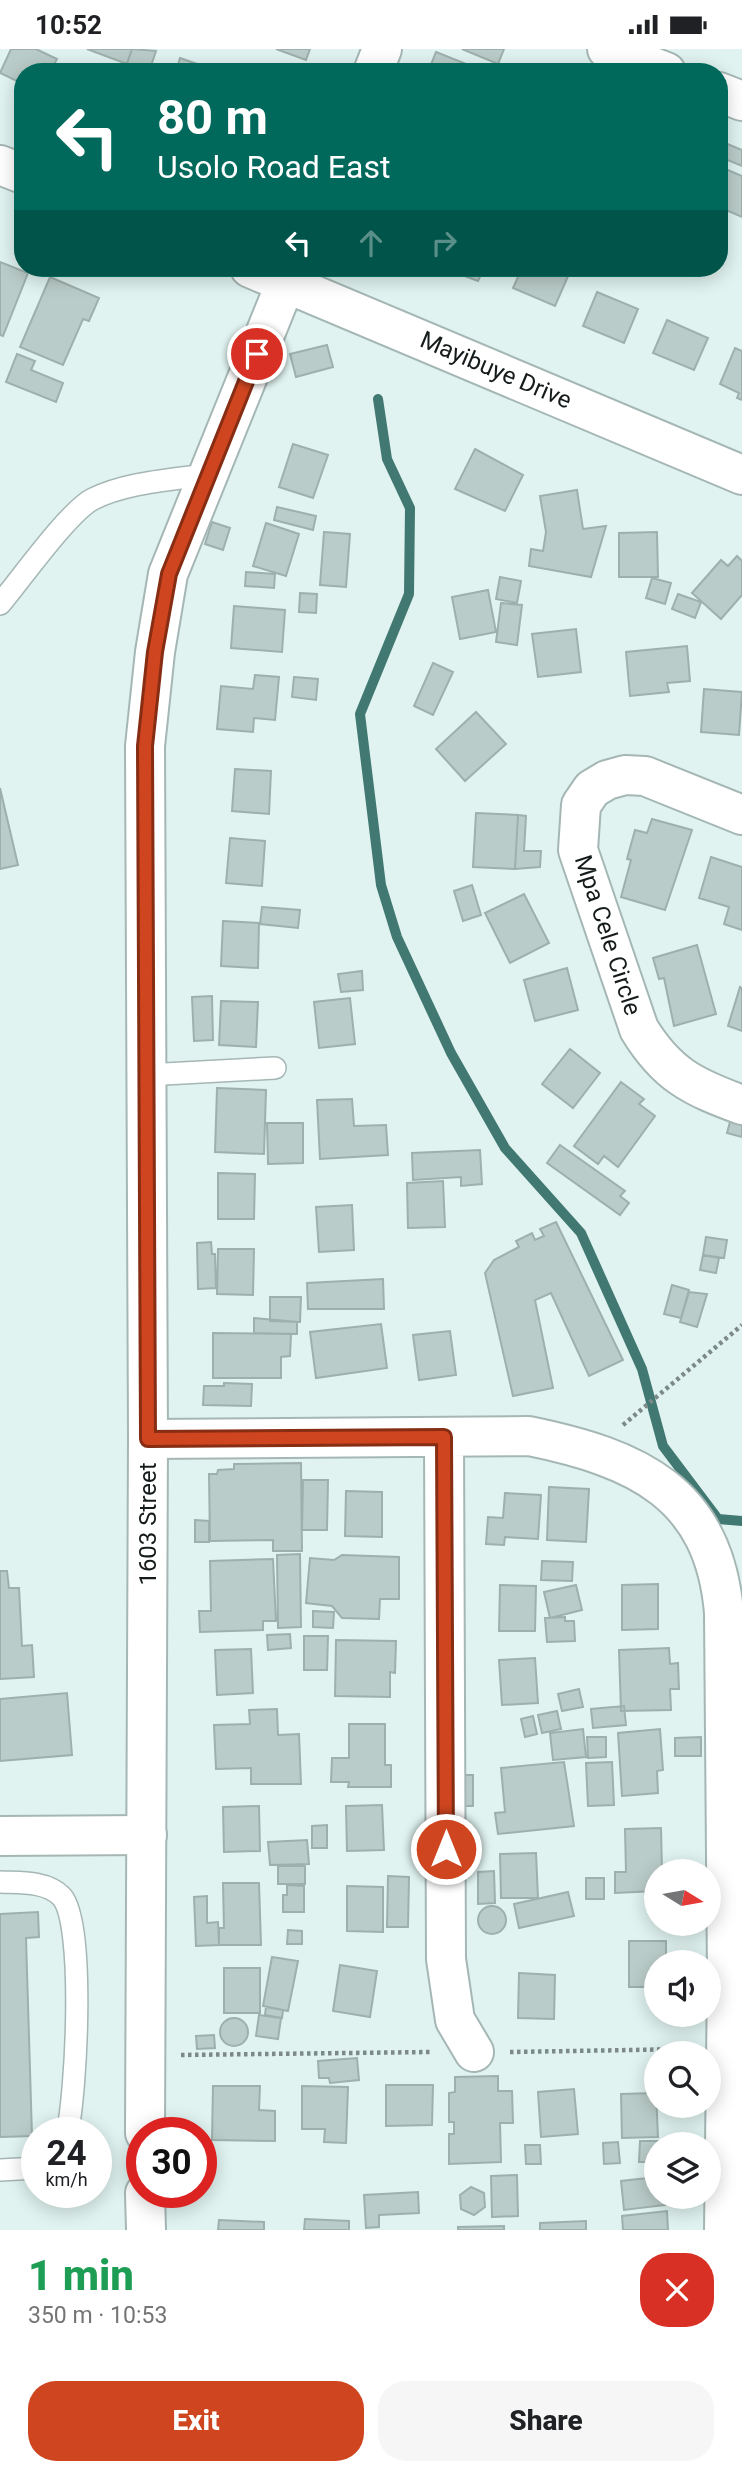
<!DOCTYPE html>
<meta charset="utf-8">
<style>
body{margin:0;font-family:Roboto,sans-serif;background:#f6f6f6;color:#202124;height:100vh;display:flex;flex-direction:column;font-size:26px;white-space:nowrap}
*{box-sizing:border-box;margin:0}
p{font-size:23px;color:#757577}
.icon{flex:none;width:38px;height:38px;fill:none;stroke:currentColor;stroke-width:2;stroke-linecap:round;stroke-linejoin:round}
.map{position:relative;height:2181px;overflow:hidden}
.side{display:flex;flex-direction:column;background:#fff;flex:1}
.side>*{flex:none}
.banner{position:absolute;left:14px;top:14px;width:714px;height:214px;border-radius:28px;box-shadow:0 4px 18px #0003;background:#00695c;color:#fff;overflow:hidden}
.needle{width:46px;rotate:101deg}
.tools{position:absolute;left:644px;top:1810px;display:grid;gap:14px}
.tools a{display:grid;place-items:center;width:77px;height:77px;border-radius:50%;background:#fff;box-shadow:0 4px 18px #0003;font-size:35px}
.speed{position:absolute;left:21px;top:2068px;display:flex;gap:14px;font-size:35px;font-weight:700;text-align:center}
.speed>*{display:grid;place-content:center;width:91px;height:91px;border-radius:50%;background:#fff;box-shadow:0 4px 18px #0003;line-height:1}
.speed small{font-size:18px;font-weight:400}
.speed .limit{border:10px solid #d22;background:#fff;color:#111}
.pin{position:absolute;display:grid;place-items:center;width:60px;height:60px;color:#fff;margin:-30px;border:4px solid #fff;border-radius:50%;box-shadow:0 2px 7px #0007}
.me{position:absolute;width:77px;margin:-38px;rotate:0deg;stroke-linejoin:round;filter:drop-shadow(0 0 5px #0008)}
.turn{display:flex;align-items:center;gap:24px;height:147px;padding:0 28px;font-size:32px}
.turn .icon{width:91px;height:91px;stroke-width:2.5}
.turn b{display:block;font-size:49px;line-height:60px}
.lanes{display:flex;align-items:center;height:66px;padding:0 28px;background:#0003;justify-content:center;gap:35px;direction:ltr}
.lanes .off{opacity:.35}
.round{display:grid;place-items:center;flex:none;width:74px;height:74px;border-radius:28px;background:#f6f6f6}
.head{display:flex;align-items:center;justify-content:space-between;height:119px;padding:0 28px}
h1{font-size:42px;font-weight:800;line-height:52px;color:#1e9e55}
.button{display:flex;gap:14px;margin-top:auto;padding:14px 28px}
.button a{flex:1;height:80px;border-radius:28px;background:#ce451f;color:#fff;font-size:28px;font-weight:800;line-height:80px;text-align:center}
.button a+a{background:#f6f6f6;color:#202124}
.status{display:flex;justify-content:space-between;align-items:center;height:49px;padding:0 35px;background:#fff;direction:ltr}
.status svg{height:19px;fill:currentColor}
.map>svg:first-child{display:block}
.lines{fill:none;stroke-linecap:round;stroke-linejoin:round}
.stream{stroke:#427872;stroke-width:10}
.building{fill:#baccc9;stroke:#9eb0ad;stroke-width:2}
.lane-casing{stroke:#a5b7b4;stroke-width:24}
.street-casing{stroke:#a5b7b4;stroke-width:42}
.secondary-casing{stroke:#a5b7b4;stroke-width:42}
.path{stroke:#7c8987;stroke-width:4.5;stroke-dasharray:3.5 3.5;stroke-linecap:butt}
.lane{stroke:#fff;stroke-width:21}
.street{stroke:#fff;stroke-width:38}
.secondary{stroke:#fff;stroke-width:38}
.route-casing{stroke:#862d14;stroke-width:18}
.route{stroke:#ce451f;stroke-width:12}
.labels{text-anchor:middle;stroke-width:5;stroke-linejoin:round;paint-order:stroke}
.street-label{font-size:24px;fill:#151b1b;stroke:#fff}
</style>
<div class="status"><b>10:52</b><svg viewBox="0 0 49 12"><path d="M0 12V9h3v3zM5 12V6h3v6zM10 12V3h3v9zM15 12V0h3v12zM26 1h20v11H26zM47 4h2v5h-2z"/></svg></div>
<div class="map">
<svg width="742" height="2181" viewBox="0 0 742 2181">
<rect width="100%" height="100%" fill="#e0f3f0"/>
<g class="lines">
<path class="stream" d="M378 350 387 410 410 459 409 545 360 665 381 836 397 888 451 1004 505 1099 581 1184 642 1320 663 1397 718 1470 742 1472"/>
</g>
<path class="building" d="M11 0H36L57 10 50 23H23V35L0 24Z
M87 0H132L127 15Z
M132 0 156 2 149 23H124Z
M276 0H310L306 11Z
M462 0H504L498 15Z
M436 3 484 22 483 23H428Z
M180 9 200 16 198 23H176Z
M725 94 742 101V117L720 108Z
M723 119 742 127V168L719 158V127Z
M0 213 28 224 3 287 0 286Z
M443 219H484L478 232Z
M522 219H555L569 225 555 257 513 239Z
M50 228 99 249 89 272 83 270 63 316 20 298Z
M597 243 638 260 624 294 583 277Z
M667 271 708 289 694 321 653 304Z
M327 296 333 318 296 328 290 305Z
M735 299 742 302V351L737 349 739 344 720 335Z
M17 305 35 312 31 321 63 334 56 353 6 333Z
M293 395 328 406 313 449 279 438Z
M475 400 523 426 505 462 455 440Z
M577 441 583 480 606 477 591 528 529 517 531 500 543 502 546 483 540 447Z
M277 458 316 467 313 481 274 471Z
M212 473 230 479 223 501 205 495Z
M266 474 299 485 286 527 253 517Z
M324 483 350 485 346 538 320 536Z
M657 483 658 528H619V484Z
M737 507 742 512V546L721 570 692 544 721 511 728 517Z
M246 523 275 525 274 539 245 537Z
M500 528 521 532 517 554 496 550Z
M652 529 671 534 665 555 646 549Z
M488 541 496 583 460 590 452 548Z
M300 544 317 545 316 564 299 563Z
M678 545 701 553 695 569 672 560Z
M501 554 522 556 517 596 496 593Z
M234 557 285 561 282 603 231 599Z
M576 580 581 623 538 628 532 585Z
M687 597 690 632 667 634 669 643 630 647 626 603Z
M433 614 453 623 433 666 414 657Z
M255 626 279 628 275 671 254 669 253 683 217 680 221 637 253 640Z
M294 628 318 630 316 651 292 648Z
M704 640 742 643 739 686 701 683Z
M476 663 506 695 465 732 436 700Z
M235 720 271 722 269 765 232 762Z
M0 739 18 816 0 820Z
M476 764 518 766 515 820 473 818Z
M518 766 526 767 524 802H541L540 818 515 820Z
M652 770 692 781 665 861 621 848 631 811 627 810 635 781 647 784Z
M230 789 265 792 262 837 226 834Z
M711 808 742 818V881L724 875 729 858 699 849Z
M472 836 481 866 463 872 454 842Z
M524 845 549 894 510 914 485 864Z
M262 858 300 861 298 879 260 875Z
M223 872 259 874 258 919 221 917Z
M697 896 716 965 674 977 664 929 659 930 653 909Z
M567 919 578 961 535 972 524 931Z
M362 922 363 941 341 943 338 925Z
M740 938 742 939V982L728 977Z
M212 947 213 991 194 992 192 948Z
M350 949 355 995 319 999 314 953Z
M221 952 258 953 256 998 219 996Z
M570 1000 600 1024 573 1059 542 1035Z
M621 1033 644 1050 639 1055 655 1067 618 1118 604 1107 598 1115 574 1097Z
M217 1039 266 1041 264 1105 215 1103Z
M352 1050 354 1077 386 1076 388 1106 320 1110 317 1051Z
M731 1069 742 1072V1088L727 1084Z
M267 1074H303V1114L268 1115Z
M560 1096 625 1142 620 1147 629 1154 620 1166 547 1114Z
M480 1101 482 1135 461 1137V1128L413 1131 412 1104Z
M218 1124 255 1125 254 1170H218Z
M443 1132 445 1178 408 1179 407 1134Z
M352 1156 354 1201 319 1203 316 1158Z
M556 1173 623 1311 589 1327 551 1244 535 1251 553 1339 513 1347 485 1224 494 1211 519 1198 516 1192 532 1184 535 1191 544 1187 540 1180Z
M706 1188 727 1191 724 1209 703 1206Z
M211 1193 212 1205H215L216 1239 198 1240 197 1194Z
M218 1200H254L253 1246 217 1245Z
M703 1206 719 1209 716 1224 700 1221Z
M383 1230 384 1260H308L307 1234Z
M672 1236 689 1241 681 1269 664 1265Z
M689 1243 707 1245 697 1278 680 1273Z
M270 1248H301L300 1273 270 1272Z
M254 1269 297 1273V1285L254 1284Z
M381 1275 387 1319 316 1329 310 1283Z
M450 1282 456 1326 419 1331 413 1286Z
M213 1284 291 1285 290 1307 281 1308V1329H213Z
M224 1334 252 1335 251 1357 203 1356 204 1337H224Z
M301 1414 302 1502H273V1491L210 1492 209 1425H217L218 1421 234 1420V1415Z
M303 1431H328L327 1481H302Z
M549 1438 589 1440 586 1493 547 1491Z
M346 1442 382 1443V1488L345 1487Z
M505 1444 541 1446 538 1490 505 1488 504 1496 486 1495 488 1468 503 1469Z
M195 1471 209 1472V1493H195Z
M300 1505 301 1578 278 1579 277 1506Z
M342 1506 399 1508V1550H380L379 1570 342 1569 332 1557 306 1554 310 1509 334 1511Z
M273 1510 276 1572H263V1581L200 1583 199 1562H211L210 1512Z
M542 1512 573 1513 572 1532 541 1531Z
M0 1522H7L9 1539H19L22 1597 32 1596 34 1628 0 1630Z
M658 1535V1580L622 1581V1536Z
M500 1536 536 1537 535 1582H499Z
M576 1536 582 1561 550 1569 544 1543Z
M313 1562 334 1563 333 1579 313 1578Z
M565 1568V1572H574L575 1592 547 1593 545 1569Z
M290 1585 291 1599 268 1601 267 1586Z
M304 1587H328L327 1621H304Z
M336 1591 396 1592 395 1624 390 1623V1648L335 1647Z
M669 1599 670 1615 678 1614 679 1640H670L671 1661 621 1662 619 1601Z
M251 1600 253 1644 217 1646 215 1601Z
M535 1609 538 1654 502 1656 499 1611Z
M579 1640 583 1658 562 1662 558 1645Z
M67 1644 72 1706 0 1712V1650Z
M624 1657 626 1676 593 1679 591 1660Z
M277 1660 278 1686 299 1685 301 1735H251V1719L216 1720 214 1676 250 1675 249 1661Z
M557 1662 561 1680 542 1684 538 1666Z
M533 1667 537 1685 525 1688 521 1670Z
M349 1675H385V1716H391V1738H348L349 1733H331L332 1709H349Z
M583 1680 586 1708 553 1711 550 1684Z
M660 1680 663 1721 657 1722 658 1744 622 1747 618 1684Z
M587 1688H606V1708L588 1709Z
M701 1688V1707H675V1689Z
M564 1713 574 1777 498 1785 495 1764 505 1763 501 1719Z
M612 1713 614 1756 588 1757 586 1714Z
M460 1726H473V1757H460Z
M382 1756 384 1801 347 1802 346 1757Z
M259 1757 260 1802 224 1803 223 1758Z
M327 1776V1799H312V1777Z
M661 1779 662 1822H656V1842L615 1844V1823H626L625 1780Z
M307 1791 309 1815 270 1816 268 1793Z
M536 1804 538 1849H501L500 1805Z
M278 1817H305V1835H278Z
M494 1822 495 1854 478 1855V1823Z
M388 1827 409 1828 408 1878H387Z
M586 1829H604V1850H586Z
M223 1834H259L261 1896H219V1879H224Z
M287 1836 304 1837V1863H283V1846H287Z
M347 1837 383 1838V1883L347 1882Z
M568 1843 574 1867 519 1879 514 1855Z
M207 1847V1874L218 1873 219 1896 196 1897 194 1848Z
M478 1871a14 14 0 1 1 28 0a14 14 0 1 1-28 0Z
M38 1863 39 1888 26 1889 32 2087 0 2088V1865Z
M288 1881 302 1882V1895H287Z
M629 1892H666V1913H656V1938H629Z
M272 1908 298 1912 288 1962 263 1957Z
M340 1916 377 1922 370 1968 333 1962Z
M224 1919H260V1964H224Z
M519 1924 555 1926 554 1970 518 1969Z
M266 1958 283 1961 282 1969 265 1966Z
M259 1966 281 1969 278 1990 256 1987Z
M220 1983a14 14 0 1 1 28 0a14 14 0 1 1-28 0Z
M214 1986 215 1999 197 2000 196 1987Z
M357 2009 359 2031 330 2034 329 2029H319L318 2012Z
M498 2027V2042H512L513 2074H500L501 2113 449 2115V2085H454V2073H449V2044L455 2043V2028Z
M386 2036H433L432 2076 386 2077Z
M213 2037H260L259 2061 275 2062V2092L212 2091Z
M302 2037 348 2038 346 2094 324 2093 325 2080H302Z
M574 2040 578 2085 541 2088 538 2043Z
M656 2044 658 2088 622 2089 621 2045Z
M640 2092H672V2095H656V2113H639Z
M618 2093 620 2114 604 2115 603 2094Z
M525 2096H540L541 2115H526Z
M517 2126 518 2167 492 2168 491 2127Z
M656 2128V2147H689L690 2153 624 2161 621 2132Z
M471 2138 484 2144 485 2158 474 2166 461 2160 460 2146Z
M418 2143 419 2164 379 2166V2178L366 2179 364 2146Z
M667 2162 668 2181H623L622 2167Z
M305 2170 349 2172V2181H304Z
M219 2171 264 2173V2181H218Z
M586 2172V2181H540V2174Z
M504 2177V2181H458V2178Z"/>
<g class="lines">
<defs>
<path id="lane" d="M0 555C21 530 69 462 93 450 127 433 172 431 209 425
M146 1026 275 1019
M0 1833C20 1834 46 1832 61 1847 86 1871 76 2048 67 2084
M0 2121 37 2119"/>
<path id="street" d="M607 0 666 23
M373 23 382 0
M719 43 742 52
M742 766 645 727 625 726 607 731 592 740 581 756 578 801 639 980C667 1026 693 1038 742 1056
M444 1388 446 1910 455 1971 474 2003
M148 1390 529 1387C636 1409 714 1443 724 1564L727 1928 724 2181
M0 1787 147 1786"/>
<path id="secondary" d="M0 116 23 125
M250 219 742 426
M145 2084 148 1390 145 697 155 603 168 525 286 233
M145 2144 146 2181"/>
</defs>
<use href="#lane" class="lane-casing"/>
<use href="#street" class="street-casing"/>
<use href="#secondary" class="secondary-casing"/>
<path class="path" d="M623 1376 742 1276
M510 2003 691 2000
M181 2006 432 2003"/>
<use href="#lane" class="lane"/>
<use href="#street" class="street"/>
<use href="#secondary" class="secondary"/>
</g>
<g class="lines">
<defs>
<path id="route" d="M257 305 169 525 155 603 145 697 148 1390 444 1388 446 1800"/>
</defs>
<use href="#route" class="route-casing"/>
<use href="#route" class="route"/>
</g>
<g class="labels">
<g class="street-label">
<text transform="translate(496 321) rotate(23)" y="8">Mayibuye Drive</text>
<text transform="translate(608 886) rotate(72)" y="8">Mpa Cele Circle</text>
<text transform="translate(148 1475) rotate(-90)" y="8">1603 Street</text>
</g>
</g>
</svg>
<div class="tools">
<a><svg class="needle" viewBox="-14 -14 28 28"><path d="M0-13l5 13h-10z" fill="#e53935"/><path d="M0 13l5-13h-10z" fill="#757577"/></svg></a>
<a><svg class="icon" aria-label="sound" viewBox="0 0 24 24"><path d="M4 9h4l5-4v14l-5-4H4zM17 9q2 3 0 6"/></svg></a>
<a><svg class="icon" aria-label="search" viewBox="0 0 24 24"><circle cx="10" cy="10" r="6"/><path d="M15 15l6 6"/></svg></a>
<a><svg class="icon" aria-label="layers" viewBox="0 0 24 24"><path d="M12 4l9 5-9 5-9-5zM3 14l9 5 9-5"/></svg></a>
</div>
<div class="speed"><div>24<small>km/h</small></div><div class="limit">30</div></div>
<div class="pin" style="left:257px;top:305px;background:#d93025"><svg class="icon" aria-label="arrive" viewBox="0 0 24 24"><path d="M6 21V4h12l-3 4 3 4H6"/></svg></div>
<svg class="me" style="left:446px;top:1800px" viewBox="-20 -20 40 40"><circle r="17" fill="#ce451f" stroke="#fff" stroke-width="3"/><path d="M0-11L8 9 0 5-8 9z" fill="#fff"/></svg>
<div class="banner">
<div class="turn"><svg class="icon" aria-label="left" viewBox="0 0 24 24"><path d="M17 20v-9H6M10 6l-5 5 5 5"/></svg><div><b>80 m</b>Usolo Road East</div></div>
<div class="lanes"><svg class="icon" aria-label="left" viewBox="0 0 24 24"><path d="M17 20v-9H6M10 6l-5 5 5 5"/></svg><svg class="icon off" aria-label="ahead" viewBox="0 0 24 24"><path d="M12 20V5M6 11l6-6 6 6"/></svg><svg class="icon off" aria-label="right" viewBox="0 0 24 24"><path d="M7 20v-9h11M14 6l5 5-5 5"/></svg></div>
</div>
</div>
<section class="side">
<div class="head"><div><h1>1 min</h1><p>350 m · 10:53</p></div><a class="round" style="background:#d93025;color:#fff"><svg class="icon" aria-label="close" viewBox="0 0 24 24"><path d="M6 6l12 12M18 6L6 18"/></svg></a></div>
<div class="button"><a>Exit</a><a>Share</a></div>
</section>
